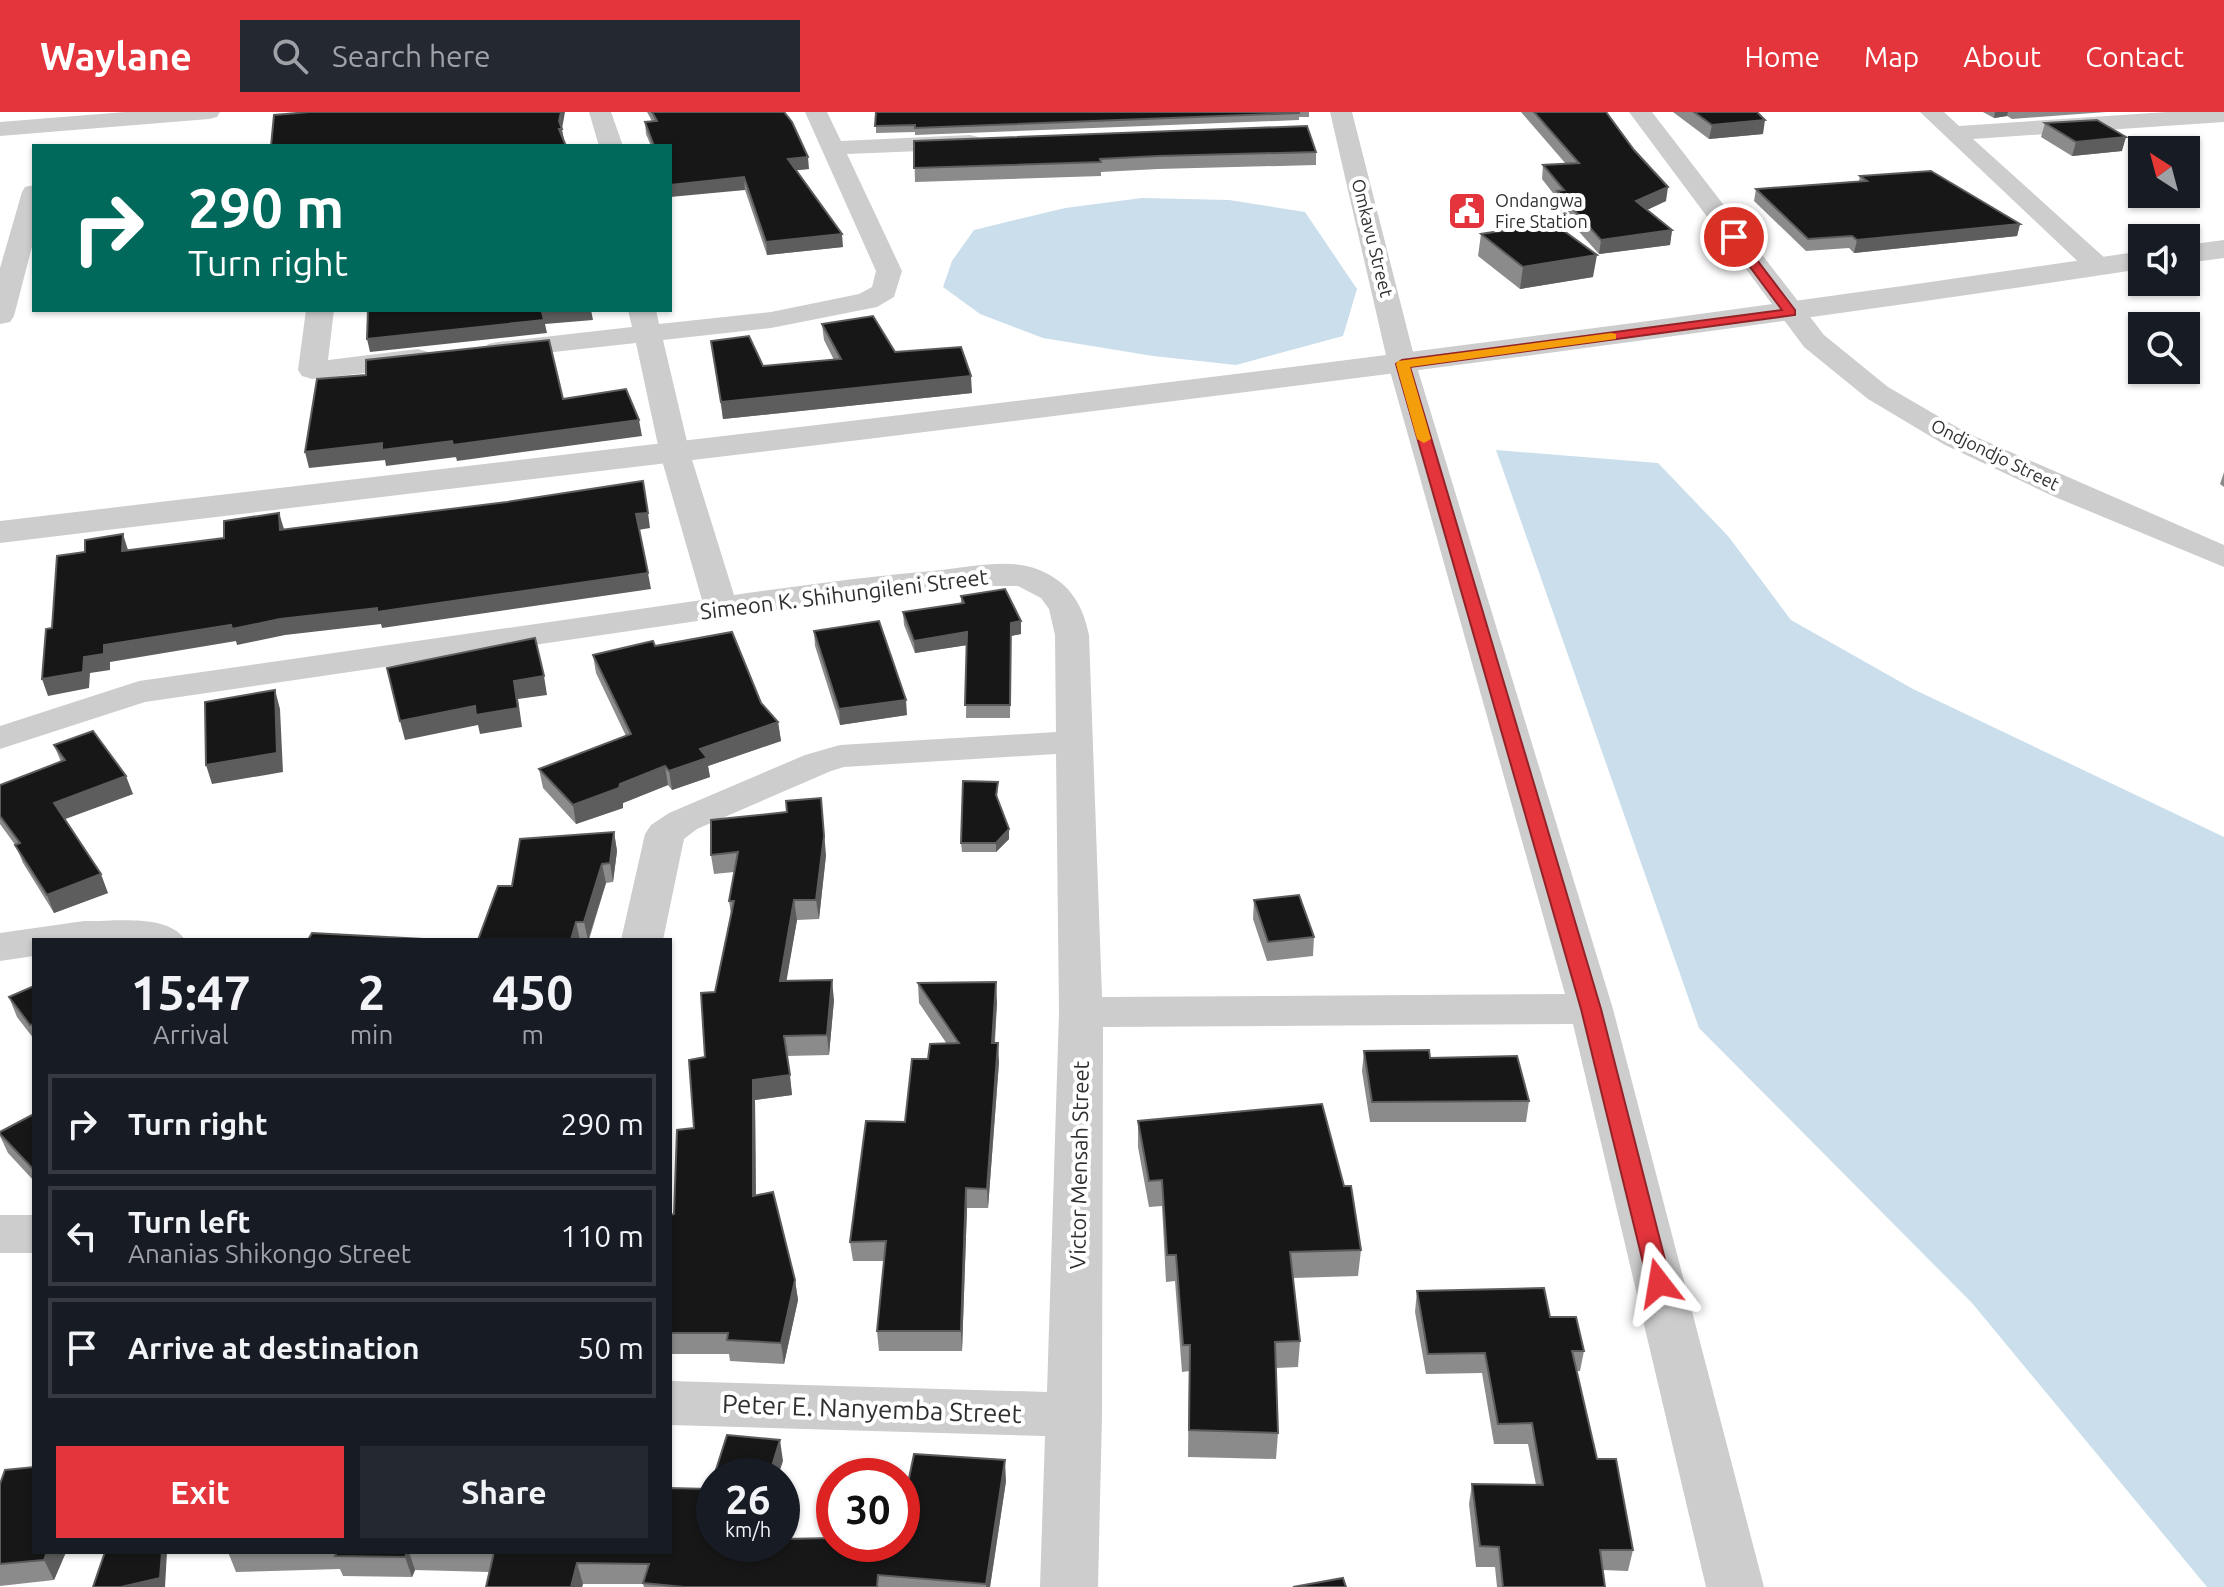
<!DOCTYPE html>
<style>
body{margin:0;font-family:Ubuntu,sans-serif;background:#242831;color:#f1f3f6;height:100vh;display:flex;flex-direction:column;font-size:30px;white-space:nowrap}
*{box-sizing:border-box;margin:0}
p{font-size:26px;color:#9ea1a6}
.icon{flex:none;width:44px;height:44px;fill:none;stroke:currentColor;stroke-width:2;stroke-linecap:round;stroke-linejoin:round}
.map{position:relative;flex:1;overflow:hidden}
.drawer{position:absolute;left:32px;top:826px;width:640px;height:616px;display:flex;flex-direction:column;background:#171b24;border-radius:0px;box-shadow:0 2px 6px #0004}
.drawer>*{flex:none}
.hud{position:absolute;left:32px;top:32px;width:640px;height:168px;border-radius:0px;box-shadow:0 2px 6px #0004;background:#00695c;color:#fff;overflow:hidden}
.needle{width:52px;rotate:324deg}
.fabs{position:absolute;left:2128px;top:24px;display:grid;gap:16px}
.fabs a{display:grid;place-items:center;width:72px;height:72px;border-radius:0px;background:#171b24;box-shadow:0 2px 6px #0004;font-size:40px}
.speed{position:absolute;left:696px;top:1346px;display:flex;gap:16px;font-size:40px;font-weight:700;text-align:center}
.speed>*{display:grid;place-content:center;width:104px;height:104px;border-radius:50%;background:#171b24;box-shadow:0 2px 6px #0004;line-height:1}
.speed small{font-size:20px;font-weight:400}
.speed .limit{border:12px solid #d22;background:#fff;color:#111}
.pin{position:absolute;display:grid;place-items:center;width:68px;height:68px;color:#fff;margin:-34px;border:4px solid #fff;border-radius:50%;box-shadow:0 2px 8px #0007}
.me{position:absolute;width:88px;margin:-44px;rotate:346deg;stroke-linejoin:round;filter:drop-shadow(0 0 6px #0008)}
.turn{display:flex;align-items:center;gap:28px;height:168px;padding:0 24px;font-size:36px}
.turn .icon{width:104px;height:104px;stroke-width:2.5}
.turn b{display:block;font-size:56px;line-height:68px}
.eta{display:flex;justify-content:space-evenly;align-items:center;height:136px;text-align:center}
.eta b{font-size:48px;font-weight:600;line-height:56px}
.button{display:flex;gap:16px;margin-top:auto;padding:16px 24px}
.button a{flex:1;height:92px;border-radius:0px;background:#e4343c;color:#fff;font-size:32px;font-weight:600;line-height:92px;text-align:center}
.button a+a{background:#242831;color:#f1f3f6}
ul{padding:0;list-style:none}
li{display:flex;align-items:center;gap:24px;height:100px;margin:0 16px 12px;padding:0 8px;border:4px solid #363941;border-radius:0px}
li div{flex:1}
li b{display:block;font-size:30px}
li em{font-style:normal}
header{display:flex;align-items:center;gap:48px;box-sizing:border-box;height:112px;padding:0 40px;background:#e4343c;color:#fff}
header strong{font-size:38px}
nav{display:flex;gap:44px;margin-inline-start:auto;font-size:28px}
.search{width:560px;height:72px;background:#242831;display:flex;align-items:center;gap:20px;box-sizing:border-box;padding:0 28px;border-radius:0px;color:#9ea1a6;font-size:30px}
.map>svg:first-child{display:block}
.water{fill:#cadeec}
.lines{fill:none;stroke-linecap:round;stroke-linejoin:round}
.minor{fill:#cdcdcd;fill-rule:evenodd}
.tertiary{fill:#cdcdcd;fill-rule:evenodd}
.wall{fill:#8b8b8b}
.shaded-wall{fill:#5d5d5d}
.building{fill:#171717;stroke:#5d5d5d;stroke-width:2}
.route{fill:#e4343c;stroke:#942227;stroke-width:2}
.slow{fill:#f59e0b}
.labels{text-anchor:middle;stroke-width:8;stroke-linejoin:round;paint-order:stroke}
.far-poi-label{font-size:18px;fill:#303030;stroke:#fff;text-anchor:start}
.far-street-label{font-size:18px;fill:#303030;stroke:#fff}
.street-label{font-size:22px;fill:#303030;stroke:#fff}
.near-street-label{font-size:26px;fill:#303030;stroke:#fff}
</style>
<header>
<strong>Waylane</strong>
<div class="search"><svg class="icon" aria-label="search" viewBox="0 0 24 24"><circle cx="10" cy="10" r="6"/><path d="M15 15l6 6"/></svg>Search here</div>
<nav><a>Home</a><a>Map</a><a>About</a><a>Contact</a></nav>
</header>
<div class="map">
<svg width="2224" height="1475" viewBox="0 0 2224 1475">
<rect width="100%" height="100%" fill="#fff"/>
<path class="water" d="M1142 86 1229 88 1305 100 1357 177 1343 224 1236 253 1153 244 1043 226 980 202 943 175 952 149 974 118 1065 96Z
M1496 338 1658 351 1728 424 1791 508 1913 577 2224 725V1475H2207L1972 1191 1699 916Z"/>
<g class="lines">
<path class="minor" d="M125 0H220L217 5 209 7 0 24V10Z
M589 0H611L623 34H599Z
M805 0H827L841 29 970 23 978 25 982 30 978 35 970 37 847 42 902 159 894 185 877 195 771 216 663 228 689 338 734 483C804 473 872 464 942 458 970 455 1007 447 1034 456 1068 468 1082 490 1089 523L1102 885 1565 882 1388 252 1330 0H1352L1416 252 1613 897 1764 1475H1706L1573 912 1103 915 1102 1303 1098 1475H1040L1045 1324 670 1313V1269L1047 1280 1059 900 1056 642 844 655 831 659 697 717 684 727 663 828H621L645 722 651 713 669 701 805 643 840 633 1056 620 1055 523 1049 497 1041 486 1018 474H981L855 486 145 590 0 637V614L139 569 702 488 659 338 636 231 498 246 488 244 484 238 488 232 498 230 632 215 628 198H656L659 212 771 200 859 182 872 175 876 159Z
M1629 0H1652L1824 223 1888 275 1967 321 2224 433V455L2055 385 1945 333 1868 287 1804 235Z
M1920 0H1944L1959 14 2167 0H2224V10L1973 27 2107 148 2111 154 2107 160H2089Z
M34 73V127L14 204 10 210 0 212V156L22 80 25 75Z
M306 198H334L328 248 418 237 428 240 432 246 428 252 418 255 312 267 302 264 298 258Z
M84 809C113 810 168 801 185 828H34V844L0 849V821Z
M0 1103H34V1141H0Z"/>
<path class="tertiary" d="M2224 128V146L2186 151V133Z
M2142 139V157C1430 265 715 344 0 431V409C715 324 1430 246 2142 139Z"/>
</g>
<path class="wall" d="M647 0H784L809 57 796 58 843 135 767 143 745 78 670 34H651L646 22 645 10 652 9Z
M876 0H1309V5H1299V8L915 23V20L876 21Z
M1521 0H1606L1666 89 1647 98 1672 118 1670 133 1599 142 1555 93 1556 85 1542 67 1543 53 1566 52Z
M1673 0H1757L1763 22 1709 27Z
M1983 0H2106L2012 7 2007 4 1994 6Z
M2045 11 2122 39 2072 44 2041 25Z
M914 29 1316 40V53L1158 57 1101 60V64L915 70Z
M1860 64 2020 112 2017 124 1854 141 1849 136 1806 139 1754 89 1756 77 1859 69Z
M1481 122 1593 165 1520 177 1478 144Z
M822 212 895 240 972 281 723 307 711 229 763 254 834 248 824 228Z
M2224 360V375L2220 372Z
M961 484 1021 509V522L1011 524 1010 606H966L967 533 915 541 904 513 903 500 961 492Z
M814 519 907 603 840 613 815 534Z
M655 534 761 591 778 610 781 629 708 654 710 665 672 678 668 673 623 691V696L576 712 543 676 539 657 626 624 596 561 593 543Z
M54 633 133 682 64 707 108 781 54 801 23 751 16 734 0 712V673L61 650Z
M998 670 997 687 1009 727 996 740H962L961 731Z
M711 708 826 743 819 807 797 808 786 869 834 888 829 943 787 944 792 983 755 988 756 1083 795 1168 798 1188 784 1252 730 1249 729 1242H670V1174H671L674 1102 694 1016 715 880 731 802 729 789 734 760 714 762 711 743Z
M614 720 617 739 613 770 606 771 589 828H478L512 774Z
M1254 788 1314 825 1313 844 1267 849 1253 807Z
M918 871 997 890 995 931 999 950 988 1096H967L962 1239H879L877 1219 884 1149H853L850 1130 905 1010 928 947 947 932 919 891Z
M34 874V927L17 905 9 885Z
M1364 939 1430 946 1529 989 1526 1010H1370L1362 959Z
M34 1002V1069L8 1041 0 1024V1020Z
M1138 1009 1361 1138 1358 1164 1293 1166 1300 1229 1298 1255 1276 1256 1278 1321 1276 1347 1188 1345 1189 1259 1182 1260 1175 1169 1166 1170 1162 1094 1149 1095 1138 1035Z
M1417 1179 1550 1205 1584 1239 1580 1259H1577L1597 1347 1633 1438 1628 1459 1603 1458 1605 1475H1497L1495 1455H1476L1469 1392 1472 1372 1536 1373 1528 1332H1494L1482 1261 1426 1262 1415 1200Z
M1006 1369 990 1475H644L643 1472H583L582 1475H486L490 1460 415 1458 412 1465 343 1464 340 1457 236 1460 228 1440H670L714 1432H902Z
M0 1372 34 1440H66L54 1468 0 1474Z"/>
<path class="shaded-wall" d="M561 0H565L562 17 564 28 559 17Z
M1995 0H2008L2007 4 1994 6Z
M1765 8 1763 22 1709 27 1712 13Z
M2126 25 2122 39 2072 44 2076 30Z
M808 45 809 57 789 59 788 47Z
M744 65 745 78 670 85V73Z
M1668 75 1666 89 1634 104 1636 89Z
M2020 112 2017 124 1854 141 1857 128Z
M1672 118 1670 133 1599 142 1601 128Z
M842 122 843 135 767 143 766 130Z
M1597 143 1593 165 1520 177 1523 155Z
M559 198H591L593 208 545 212 547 221 370 240 367 227Z
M971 264 972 281 723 307 721 290Z
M639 308 642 324 457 349 453 333Z
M452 329 456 345 386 354 385 348 309 356 305 340 382 331Z
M279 401 284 417 280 418Z
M648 401 650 416 638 418 636 402Z
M123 422 128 438 122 439Z
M648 461 651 477 382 516 381 512 285 523 237 533 236 529 110 550V558L90 561 89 576 48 584 42 567 104 533 231 513Z
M1021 509V522L1011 524 1010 606 1011 511Z
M967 520 968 533 915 541 914 529Z
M544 564 547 583 518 587 522 615 480 622 478 613 405 628 400 609 514 569Z
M275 578 280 597 283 660 212 672 206 653Z
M906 588 907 603 840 613 839 597Z
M778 610 781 629 708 654 710 665 672 678 669 659 700 637Z
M665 654 668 673 623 691V696L576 712 573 693Z
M126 664 133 682 60 709 54 691Z
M821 686 826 743 819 807 816 788Z
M1009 717V727L996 740V731Z
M614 720 617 739 613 770 610 751Z
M602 752 606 771 588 828 584 810Z
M101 762 108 781 54 801 47 783Z
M794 788 797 808 783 889 780 869Z
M576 810 580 828H571Z
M832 868 834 888 829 943 827 923Z
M996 870 997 890 993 951 992 931Z
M998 931 999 950 988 1096 987 1077Z
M790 963 792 983 755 988 756 1104 753 1084V968Z
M966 1076 967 1096 962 1239 961 1219Z
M795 1168 798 1188 784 1252 781 1231Z
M780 1328 783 1349 778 1364H769Z
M1005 1348 1006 1369 990 1475H986Z
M47 1440H66L54 1468 44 1448Z
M162 1440H167L165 1475H121Z
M407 1440H409L415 1458 412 1465 405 1445Z
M577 1451 583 1472 582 1475H571Z"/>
<path class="building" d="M309 0H561L559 9 562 17H559L566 34H271L274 3Z
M652 0H784L792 10 808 45 788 47 842 122 766 130 744 65 670 73V34H654L645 10 657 9Z
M876 0H1299V1L915 16V13L875 14Z
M1534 0H1606L1634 38 1668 75 1636 89 1672 118 1601 128 1557 79 1564 78 1543 53 1579 51Z
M1694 0H1757L1765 8 1712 13Z
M2097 8 2126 25 2076 30 2045 11Z
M1307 14 1316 40 1158 44 1100 47 1101 50 914 56V29Z
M1931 59 2020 112 1857 128 1852 124 1808 127 1756 77 1867 69 1860 64Z
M1553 111 1597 143 1523 155 1481 122Z
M368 198H559L542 200 544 208 367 227Z
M873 204 895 240 961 235 971 264 721 290 711 229 749 224 763 254 841 247 822 212Z
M549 228 563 287 626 277 639 308 453 333 452 329 382 338V331L305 340 317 267 366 263V248Z
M643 369 648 401 636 402 648 461 377 500V496L280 507 232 517 231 513 104 533V542L84 545 83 560 42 567 46 517 52 516 57 444 85 440V428L123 422 122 439 224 426V409L279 401 280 418 507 390Z
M1005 477 1021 509 1011 511 1010 593H965L967 520 914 529 903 500 964 491 961 484Z
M879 509 906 588 839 597 814 519Z
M732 520 761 591 778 610 700 637 707 646 669 659 665 654 620 672 619 676 573 693 539 657 631 622 593 543 653 529 655 534Z
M535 526 544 564 514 569 518 596 476 603 475 594 400 609 387 556Z
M275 578 277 641 206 653 205 590Z
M93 619 126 664 54 691 101 762 47 783 15 733 20 731 0 704V673L65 648 54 633Z
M963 669 998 670 996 683 1009 717 996 731H961Z
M821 686 824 724 816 788H794L780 869 832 868 827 923 784 924 790 963 753 968V1084L773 1080 795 1168 781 1231 727 1228 728 1221H670V1174H671L670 1166V1103L674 1102 677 1018 694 1016 689 948 705 945 701 881 715 880 734 789H729L738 740 711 743V708L787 700 786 689Z
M614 720 610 751 602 752 584 810H576L571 828H478L498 774H512L520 727Z
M1299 783 1314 825 1268 830 1254 788Z
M312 821 442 828H308Z
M996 870 992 931H998L987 1077 966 1076 961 1219H877L886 1129 850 1130 866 1009 905 1010 912 947H928L930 932 959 931 918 871Z
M34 874V912L30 913 9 885Z
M1429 938 1430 946 1517 944 1529 989 1372 990 1364 939Z
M1322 992 1344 1074H1351L1361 1138 1290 1140 1300 1229 1275 1230 1278 1321 1189 1318 1190 1233H1183L1176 1143H1167L1162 1068 1149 1069 1138 1009Z
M34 1002V1058L0 1022V1020Z
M1544 1176 1550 1205H1576L1584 1239H1572L1597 1347H1616L1633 1438H1600L1605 1475H1503L1499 1435 1480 1434 1472 1372 1543 1373 1532 1311 1498 1312 1485 1241 1428 1242 1417 1179Z
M727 1323 780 1328 769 1364H714Z
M914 1342 1005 1348 986 1472 878 1463 877 1475H684L643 1471 649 1452 577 1451 571 1475H486L494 1440H670V1376L710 1377 714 1365V1432H782V1427L834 1426V1432H902V1400Z
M34 1355V1440H47L44 1448 0 1452V1372L5 1358Z
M105 1440H162L160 1466 121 1475H93Z
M337 1440H407L405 1445 335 1444Z
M1343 1466 1346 1475H1293Z"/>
<path class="route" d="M1730 123H1738L1795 198V203L1410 255 1601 897 1671 1171 1667 1177 1659 1180 1651 1177 1648 1171 1581 897 1396 252 1402 248 1782 198 1730 128Z"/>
<path class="slow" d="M1611 221 1616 222V227L1410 255 1431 327 1424 331 1417 327 1396 252 1398 249Z"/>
<defs>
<symbol id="civic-square" viewBox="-11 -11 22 22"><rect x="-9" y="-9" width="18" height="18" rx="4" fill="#e4343c" stroke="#fff"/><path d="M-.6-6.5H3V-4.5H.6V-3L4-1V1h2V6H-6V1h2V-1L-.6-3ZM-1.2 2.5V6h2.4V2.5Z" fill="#fff"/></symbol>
</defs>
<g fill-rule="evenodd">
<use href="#civic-square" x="1445" y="77" width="44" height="44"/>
</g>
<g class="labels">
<g class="far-poi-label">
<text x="1495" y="95">Ondangwa<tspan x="1495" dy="21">Fire Station</tspan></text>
</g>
<g class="far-street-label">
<text transform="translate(1372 126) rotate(76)" y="6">Omkavu Street</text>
<text transform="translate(1995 343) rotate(26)" y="6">Ondjondjo Street</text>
</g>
<g class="street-label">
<text transform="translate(844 482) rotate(-7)" y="8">Simeon K. Shihungileni Street</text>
<text transform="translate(1079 1053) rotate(-89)" y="8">Victor Mensah Street</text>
</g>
<g class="near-street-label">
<text transform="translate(872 1297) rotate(2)" y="9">Peter E. Nanyemba Street</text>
</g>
</g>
</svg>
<div class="fabs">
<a><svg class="needle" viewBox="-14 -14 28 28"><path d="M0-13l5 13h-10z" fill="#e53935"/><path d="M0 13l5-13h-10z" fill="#9ea1a6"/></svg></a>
<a><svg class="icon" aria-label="sound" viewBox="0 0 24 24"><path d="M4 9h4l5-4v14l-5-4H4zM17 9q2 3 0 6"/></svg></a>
<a><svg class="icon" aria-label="search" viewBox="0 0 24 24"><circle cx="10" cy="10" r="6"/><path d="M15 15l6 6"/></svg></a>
</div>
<div class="speed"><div>26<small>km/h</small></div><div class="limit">30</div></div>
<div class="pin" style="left:1734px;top:125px;background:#d93025"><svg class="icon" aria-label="arrive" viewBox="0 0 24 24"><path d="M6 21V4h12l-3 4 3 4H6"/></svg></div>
<svg class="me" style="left:1659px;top:1171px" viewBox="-20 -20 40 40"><path d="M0-17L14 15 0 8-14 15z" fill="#e4343c" stroke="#fff" stroke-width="4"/></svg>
<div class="hud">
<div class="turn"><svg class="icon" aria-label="right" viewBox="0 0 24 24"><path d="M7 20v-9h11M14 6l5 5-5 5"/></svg><div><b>290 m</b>Turn right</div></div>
</div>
<section class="drawer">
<div class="eta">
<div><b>15:47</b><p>Arrival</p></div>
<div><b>2</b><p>min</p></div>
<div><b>450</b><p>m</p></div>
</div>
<ul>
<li><svg class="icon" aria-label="right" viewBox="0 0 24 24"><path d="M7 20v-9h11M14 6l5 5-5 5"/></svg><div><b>Turn right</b></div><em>290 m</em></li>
<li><svg class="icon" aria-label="left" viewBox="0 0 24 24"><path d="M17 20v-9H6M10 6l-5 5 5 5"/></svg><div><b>Turn left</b><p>Ananias Shikongo Street</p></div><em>110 m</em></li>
<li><svg class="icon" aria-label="arrive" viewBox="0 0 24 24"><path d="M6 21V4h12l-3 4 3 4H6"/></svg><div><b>Arrive at destination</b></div><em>50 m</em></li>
</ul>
<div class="button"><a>Exit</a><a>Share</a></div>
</section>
</div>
